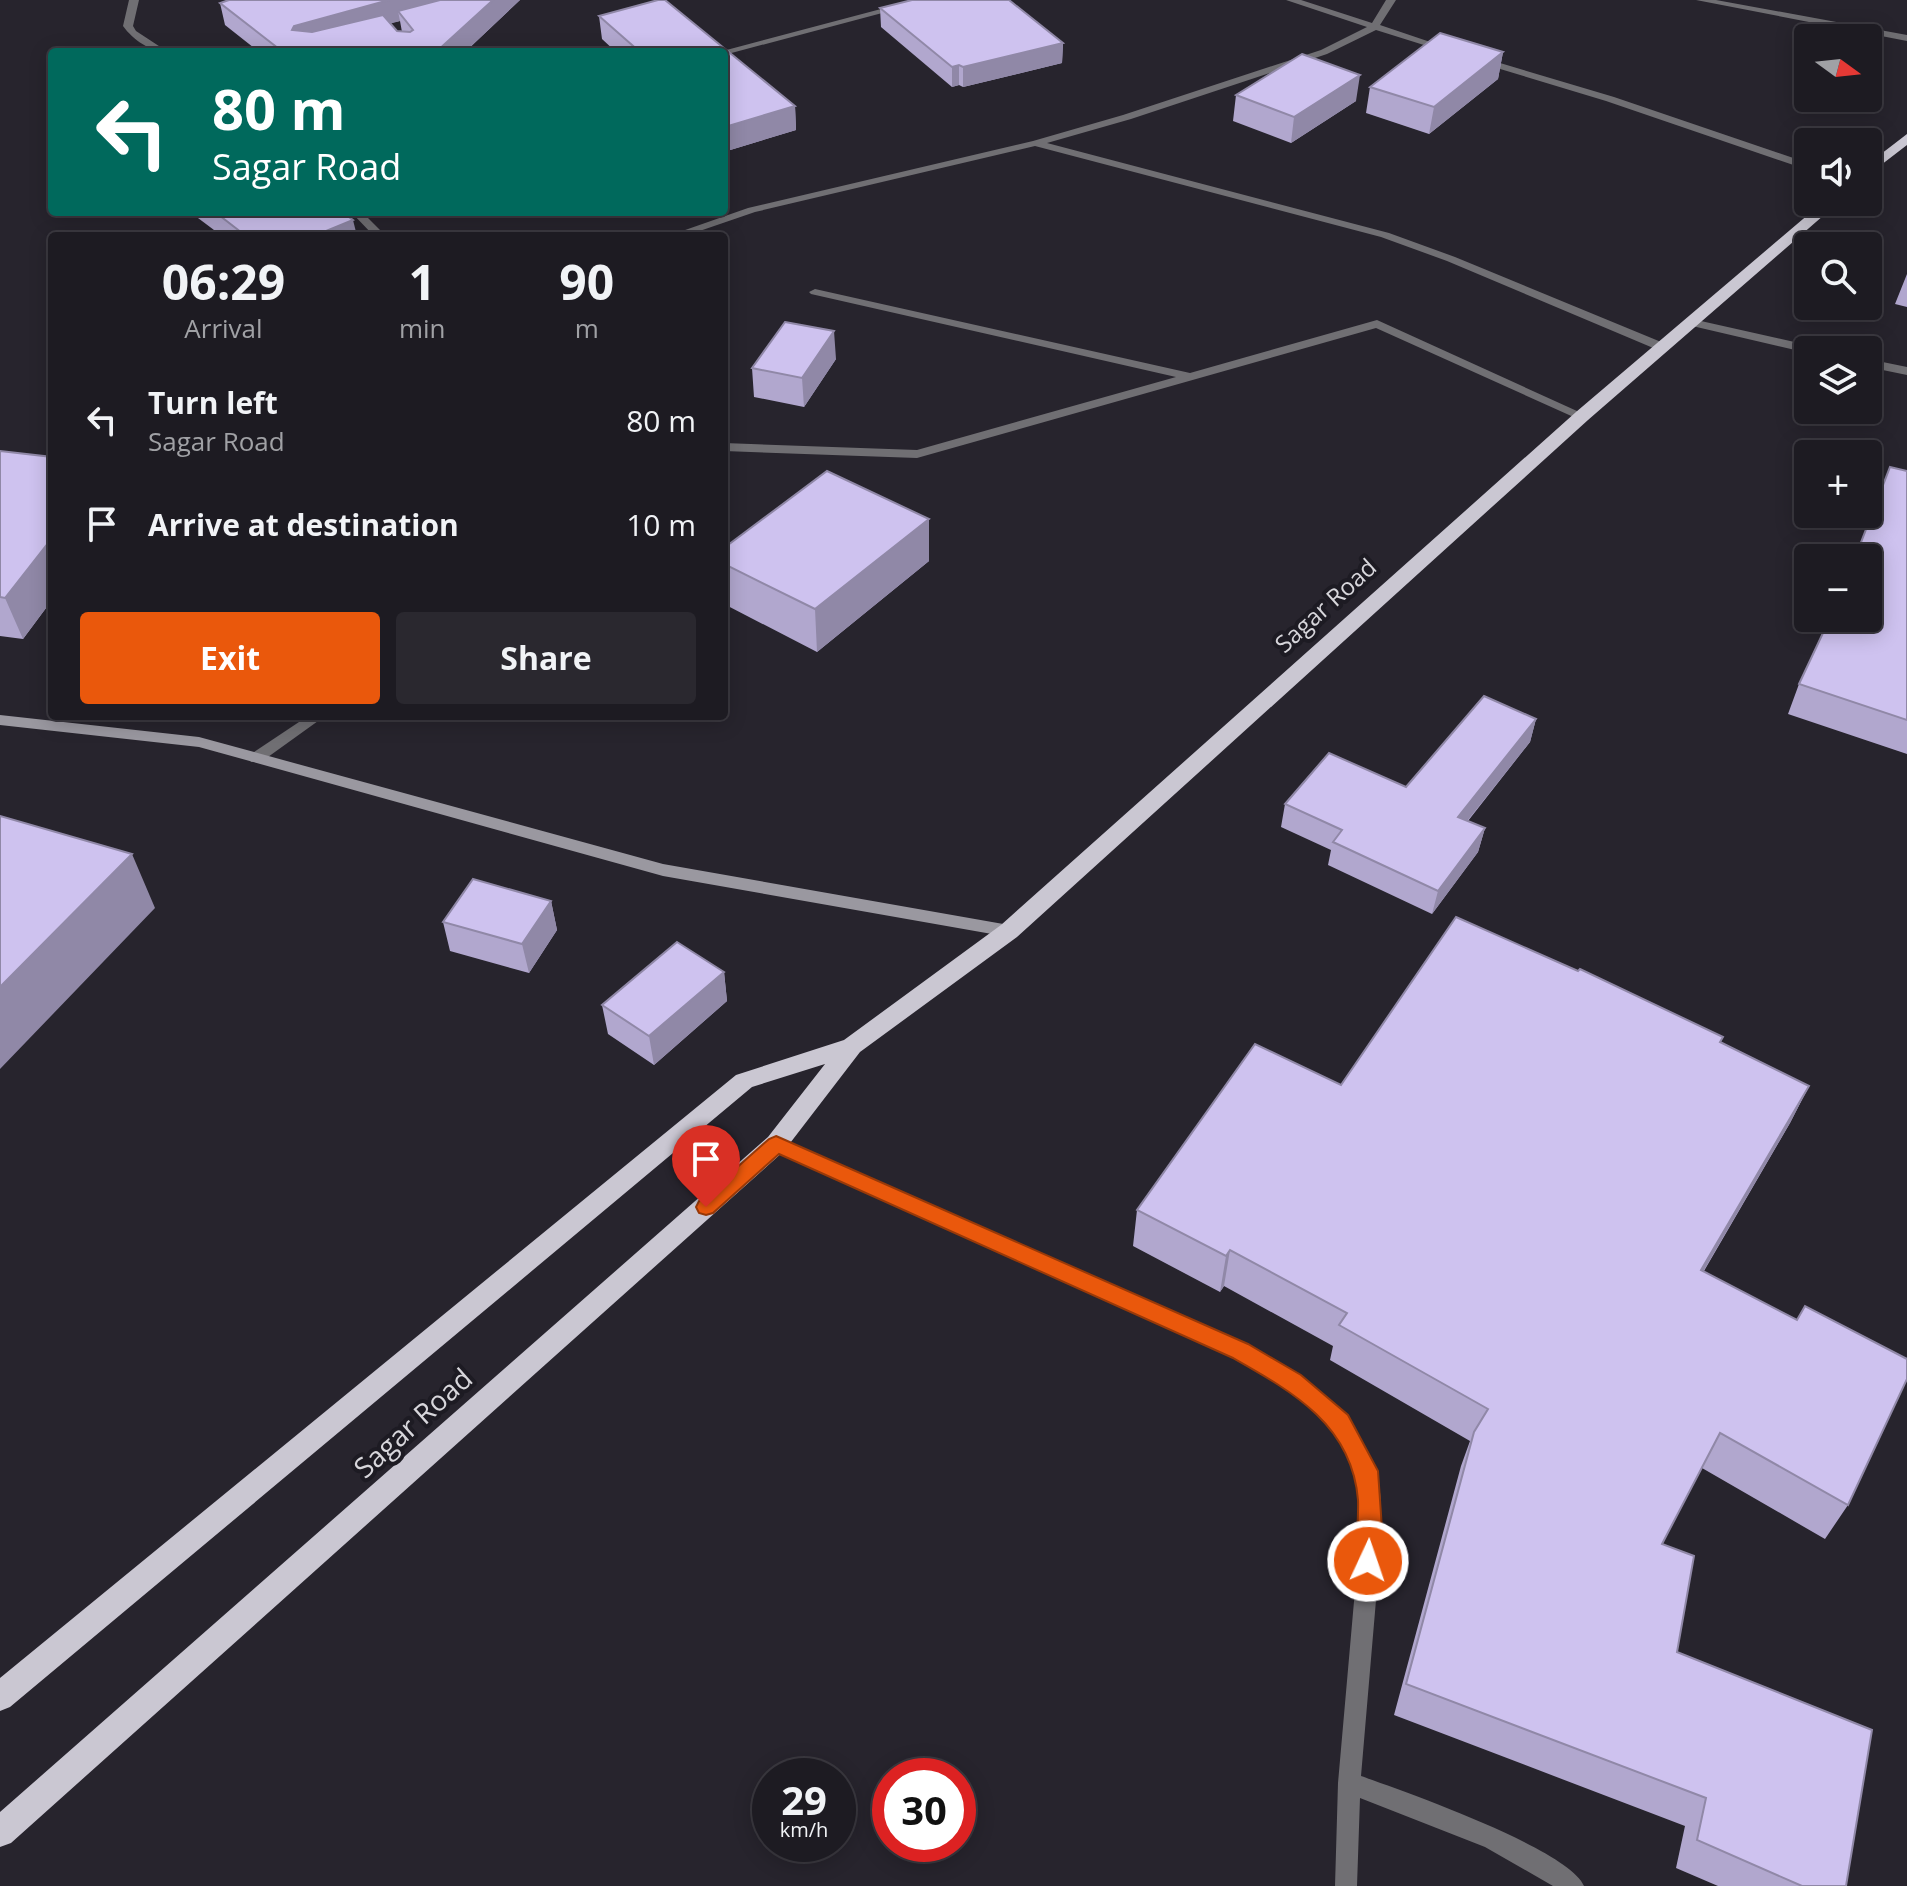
<!DOCTYPE html>
<meta charset="utf-8">
<style>
body{margin:0;font-family:"Open Sans",sans-serif;background:#2a282f;color:#f1f3f6;height:100vh;display:flex;flex-direction:column;font-size:30px;white-space:nowrap}
*{box-sizing:border-box;margin:0}
p{font-size:26px;color:#a0a1a5}
.icon{flex:none;width:44px;height:44px;fill:none;stroke:currentColor;stroke-width:2;stroke-linecap:round;stroke-linejoin:round}
.map{position:relative;flex:1;overflow:hidden}
.sheet{position:absolute;left:48px;top:232px;width:680px;height:488px;display:flex;flex-direction:column;background:#1d1b22;border-radius:8px;box-shadow:0 4px 20px #0003,0 0 0 2px #3b3940}
.sheet>*{flex:none}
.banner{position:absolute;left:48px;top:48px;width:680px;height:168px;border-radius:8px;box-shadow:0 4px 20px #0003,0 0 0 2px #3b3940;background:#00695c;color:#fff;overflow:hidden}
.needle{width:52px;rotate:105deg}
.tools{position:absolute;left:1794px;top:24px;display:grid;gap:16px}
.tools a{display:grid;place-items:center;width:88px;height:88px;border-radius:8px;background:#1d1b22;box-shadow:0 4px 20px #0003,0 0 0 2px #3b3940;font-size:40px}
.speed{position:absolute;left:752px;top:1758px;display:flex;gap:16px;font-size:40px;font-weight:700;text-align:center}
.speed>*{display:grid;place-content:center;width:104px;height:104px;border-radius:50%;background:#1d1b22;box-shadow:0 4px 20px #0003,0 0 0 2px #3b3940;line-height:1}
.speed small{font-size:20px;font-weight:400}
.speed .limit{border:12px solid #d22;background:#fff;color:#111}
.pin{position:absolute;display:grid;place-items:center;width:68px;height:68px;color:#fff;margin:-82px -34px;border-radius:50% 50% 50% 0;rotate:-45deg;box-shadow:0 0 8px #0007}
.pin .icon{rotate:45deg}
.me{position:absolute;width:88px;margin:-44px;rotate:3deg;stroke-linejoin:round;filter:drop-shadow(0 0 6px #0008)}
.turn{display:flex;align-items:center;gap:28px;height:168px;padding:0 32px;font-size:36px}
.turn .icon{width:104px;height:104px;stroke-width:2.5}
.turn b{display:block;font-size:56px;line-height:68px}
.eta{display:flex;justify-content:space-evenly;align-items:center;height:136px;text-align:center}
.eta b{font-size:48px;font-weight:700;line-height:56px}
.primary-button{display:flex;gap:16px;margin-top:auto;padding:16px 32px}
.primary-button a{flex:1;height:92px;border-radius:8px;background:#ea580c;color:#fff;font-size:32px;font-weight:700;line-height:92px;text-align:center}
.primary-button a+a{background:#2a282f;color:#f1f3f6}
ul{padding:0;list-style:none}
li{display:flex;align-items:center;gap:24px;height:104px;padding:0 32px}
li div{flex:1}
li b{display:block;font-size:30px}
li em{font-style:normal}
.map>svg:first-child{display:block}
.lines{fill:none;stroke-linecap:round;stroke-linejoin:round}
.minor{fill:#706f73;fill-rule:evenodd}
.secondary{fill:#9a98a0;fill-rule:evenodd}
.trunk{fill:#cac7d2;fill-rule:evenodd}
.wall{fill:#b1a7ce;fill-rule:evenodd}
.shaded-wall{fill:#9088a7}
.building{fill:#cec2ef;stroke:#9088a7;stroke-width:2}
.route{fill:#ea580c;stroke:#983908;stroke-width:2}
.labels{text-anchor:middle;stroke-width:8;stroke-linejoin:round;paint-order:stroke}
.street-label{font-size:24px;fill:#d7d6db;stroke:#1d1b23}
.near-street-label{font-size:28px;fill:#d7d6db;stroke:#1d1b23}
</style>
<div class="map">
<svg width="1907" height="1886" viewBox="0 0 1907 1886">
<rect width="100%" height="100%" fill="#27242d"/>
<g class="lines">
<path class="minor" d="M129 0H139L133 26 136 31 168 52C151 52 133 40 123 26Z
M915 0H931L724 55V52H719Z
M1286 0H1301L1372 23 1386 0H1396L1380 25 1451 49 1443 51 1376 30 1327 54 1131 119 1047 143 1389 233 1455 257 1666 344V350H1658L1447 261 1381 237 1035 146 755 212 685 236H668L748 208 1033 141 1123 115 1321 50 1367 27Z
M1696 0H1716L1907 35V41Z
M1480 57 1614 97 1808 163V170L1606 101 1477 62 1475 60Z
M351 212H362L386 236H374Z
M815 289 1190 373 1377 320 1588 416 1582 420 1578 419 1376 328 917 458 724 451V443L917 450 1176 377 811 294 809 292Z
M1692 319 1812 346 1818 350H1808V353L1688 325V321Z
M1868 359 1907 367V375L1868 367Z
M308 716H325L261 762H251L249 758 251 754Z
M776 1137 1248 1345 1303 1380 1336 1408 1362 1442 1372 1463 1379 1483 1381 1501 1379 1565 1361 1776C1403 1791 1569 1849 1584 1886H1553L1485 1847 1360 1798 1357 1886H1335L1338 1783 1361 1522C1361 1505 1361 1488 1356 1471 1338 1417 1280 1384 1234 1357L770 1149 767 1144 770 1139Z"/>
<path class="secondary" d="M0 715 199 737 663 864 1009 925 1017 931 1009 937 663 876 199 747 0 725Z"/>
<path class="trunk" d="M1907 134V145L1868 175V164Z
M1823 202H1839L1588 420 1017 937 860 1052 784 1151 11 1843 0 1847V1812L768 1137 825 1064 752 1087 10 1707 0 1711V1678L736 1075 844 1040 1001 925 1576 412Z"/>
</g>
<path class="wall" d="M229 0H520L465 52H259L225 25 220 3ZM400 21 402 32 397 31 390 23Z
M658 0H665L795 106 796 130 727 151 724 149V52H616L602 39 599 16Z
M880 8 1063 43 1062 63 963 87 959 85 952 87 881 27Z
M1503 52 1498 79 1429 134 1366 113 1370 87Z
M1236 95 1356 101 1291 143 1233 121Z
M190 212H342L357 236H222Z
M1907 274V307L1895 304Z
M836 359 804 407 754 397 752 368Z
M0 451 52 457V600L23 639 0 636Z
M1890 467 1907 471V754L1788 714 1799 684 1868 558H1855Z
M724 548 929 561 817 652 724 604Z
M1536 719 1530 742 1468 821 1485 828 1478 852 1432 914 1328 865 1331 850 1281 827 1285 804 1406 787Z
M551 901 557 930 529 973 450 951 443 922Z
M724 972 727 1001 654 1065 608 1034 602 1005Z
M1721 1042 1809 1086 1790 1123 1704 1271 1848 1505 1825 1539 1702 1468 1662 1544 1677 1652 1846 1886H1718L1676 1868 1685 1826 1394 1715 1461 1466 1470 1441 1330 1360 1333 1346 1224 1286 1220 1292 1133 1246 1137 1210 1341 1085Z"/>
<path class="shaded-wall" d="M389 0H486L398 11 400 21 299 49 292 30 294 26Z
M493 0H520L465 52H436Z
M1063 43 1062 63 963 87V67Z
M1503 52 1498 79 1429 134 1434 107Z
M959 65V85L952 87V67Z
M1360 75 1356 101 1291 143 1294 117Z
M795 106 796 130 727 151 725 127Z
M353 220 357 236H314Z
M834 331 836 359 804 407 802 378Z
M929 519V561L817 652 815 609Z
M52 538V600L23 639 5 598Z
M1536 719 1530 742 1452 840 1458 817Z
M1485 828 1478 852 1432 914 1438 891Z
M132 854 155 908 0 1069V987Z
M551 901 557 930 529 973 522 944Z
M724 972 727 1001 654 1065 649 1036Z
M1809 1086 1790 1123 1683 1306 1701 1270Z
M1230 1250 1224 1286 1220 1292 1226 1256Z"/>
<path class="building" d="M229 0H389L294 26 292 30 312 32 383 15 397 31 410 32 413 30 398 11 440 0H493L436 52H283L220 3Z
M658 0H665L795 106 725 127 724 52H640L599 16Z
M912 0H1009L1063 43 963 67 959 65 952 67 880 8Z
M1440 33 1503 52 1434 107 1370 87Z
M1302 54 1360 75 1294 117 1236 95Z
M215 212H342L353 220 314 236H246Z
M785 322 834 331 802 378 752 368Z
M0 451 52 457V538L5 598 0 597Z
M1890 467 1907 471V720L1799 684 1830 618H1868V558H1855Z
M827 471 929 519 815 609 724 564V548Z
M1484 696 1536 719 1458 817 1485 828 1438 891 1333 842 1342 830 1285 804 1329 753 1406 787Z
M0 816 132 854 0 987Z
M473 879 551 901 522 944 443 922Z
M1456 917 1578 971 1580 969 1723 1037 1720 1042 1809 1086 1701 1270 1797 1320 1805 1306 1907 1359V1379L1848 1505 1720 1433 1662 1544 1694 1556 1677 1652 1872 1730 1846 1886H1802L1697 1840 1706 1798 1406 1684 1474 1432 1488 1409 1339 1325 1347 1313 1230 1250 1226 1256 1137 1210 1255 1044 1341 1085Z
M677 942 724 972 649 1036 602 1005Z"/>
<path class="route" d="M776 1136 1248 1344 1301 1375 1348 1415 1378 1471 1382 1529 1377 1568 1368 1571 1360 1568C1354 1553 1359 1519 1358 1500 1352 1425 1293 1392 1233 1358L779 1154 713 1213 706 1215 699 1213 696 1207 699 1201 769 1139Z"/>
<g class="labels">
<g class="street-label">
<text transform="translate(1326 606) rotate(-42)" y="8">Sagar Road</text>
</g>
<g class="near-street-label">
<text transform="translate(413 1423) rotate(-42)" y="10">Sagar Road</text>
</g>
</g>
</svg>
<div class="tools">
<a><svg class="needle" viewBox="-14 -14 28 28"><path d="M0-13l5 13h-10z" fill="#e53935"/><path d="M0 13l5-13h-10z" fill="#a0a1a5"/></svg></a>
<a><svg class="icon" aria-label="sound" viewBox="0 0 24 24"><path d="M4 9h4l5-4v14l-5-4H4zM17 9q2 3 0 6"/></svg></a>
<a><svg class="icon" aria-label="search" viewBox="0 0 24 24"><circle cx="10" cy="10" r="6"/><path d="M15 15l6 6"/></svg></a>
<a><svg class="icon" aria-label="layers" viewBox="0 0 24 24"><path d="M12 4l9 5-9 5-9-5zM3 14l9 5 9-5"/></svg></a>
<a>+</a>
<a>−</a>
</div>
<div class="speed"><div>29<small>km/h</small></div><div class="limit">30</div></div>
<div class="pin" style="left:706px;top:1207px;background:#d93025"><svg class="icon" aria-label="arrive" viewBox="0 0 24 24"><path d="M6 21V4h12l-3 4 3 4H6"/></svg></div>
<svg class="me" style="left:1368px;top:1561px" viewBox="-20 -20 40 40"><circle r="17" fill="#ea580c" stroke="#fff" stroke-width="3"/><path d="M0-11L8 9 0 5-8 9z" fill="#fff"/></svg>
<div class="banner">
<div class="turn"><svg class="icon" aria-label="left" viewBox="0 0 24 24"><path d="M17 20v-9H6M10 6l-5 5 5 5"/></svg><div><b>80 m</b>Sagar Road</div></div>
</div>
<section class="sheet">
<div class="eta">
<div><b>06:29</b><p>Arrival</p></div>
<div><b>1</b><p>min</p></div>
<div><b>90</b><p>m</p></div>
</div>
<ul>
<li><svg class="icon" aria-label="left" viewBox="0 0 24 24"><path d="M17 20v-9H6M10 6l-5 5 5 5"/></svg><div><b>Turn left</b><p>Sagar Road</p></div><em>80 m</em></li>
<li><svg class="icon" aria-label="arrive" viewBox="0 0 24 24"><path d="M6 21V4h12l-3 4 3 4H6"/></svg><div><b>Arrive at destination</b></div><em>10 m</em></li>
</ul>
<div class="primary-button"><a>Exit</a><a>Share</a></div>
</section>
</div>
